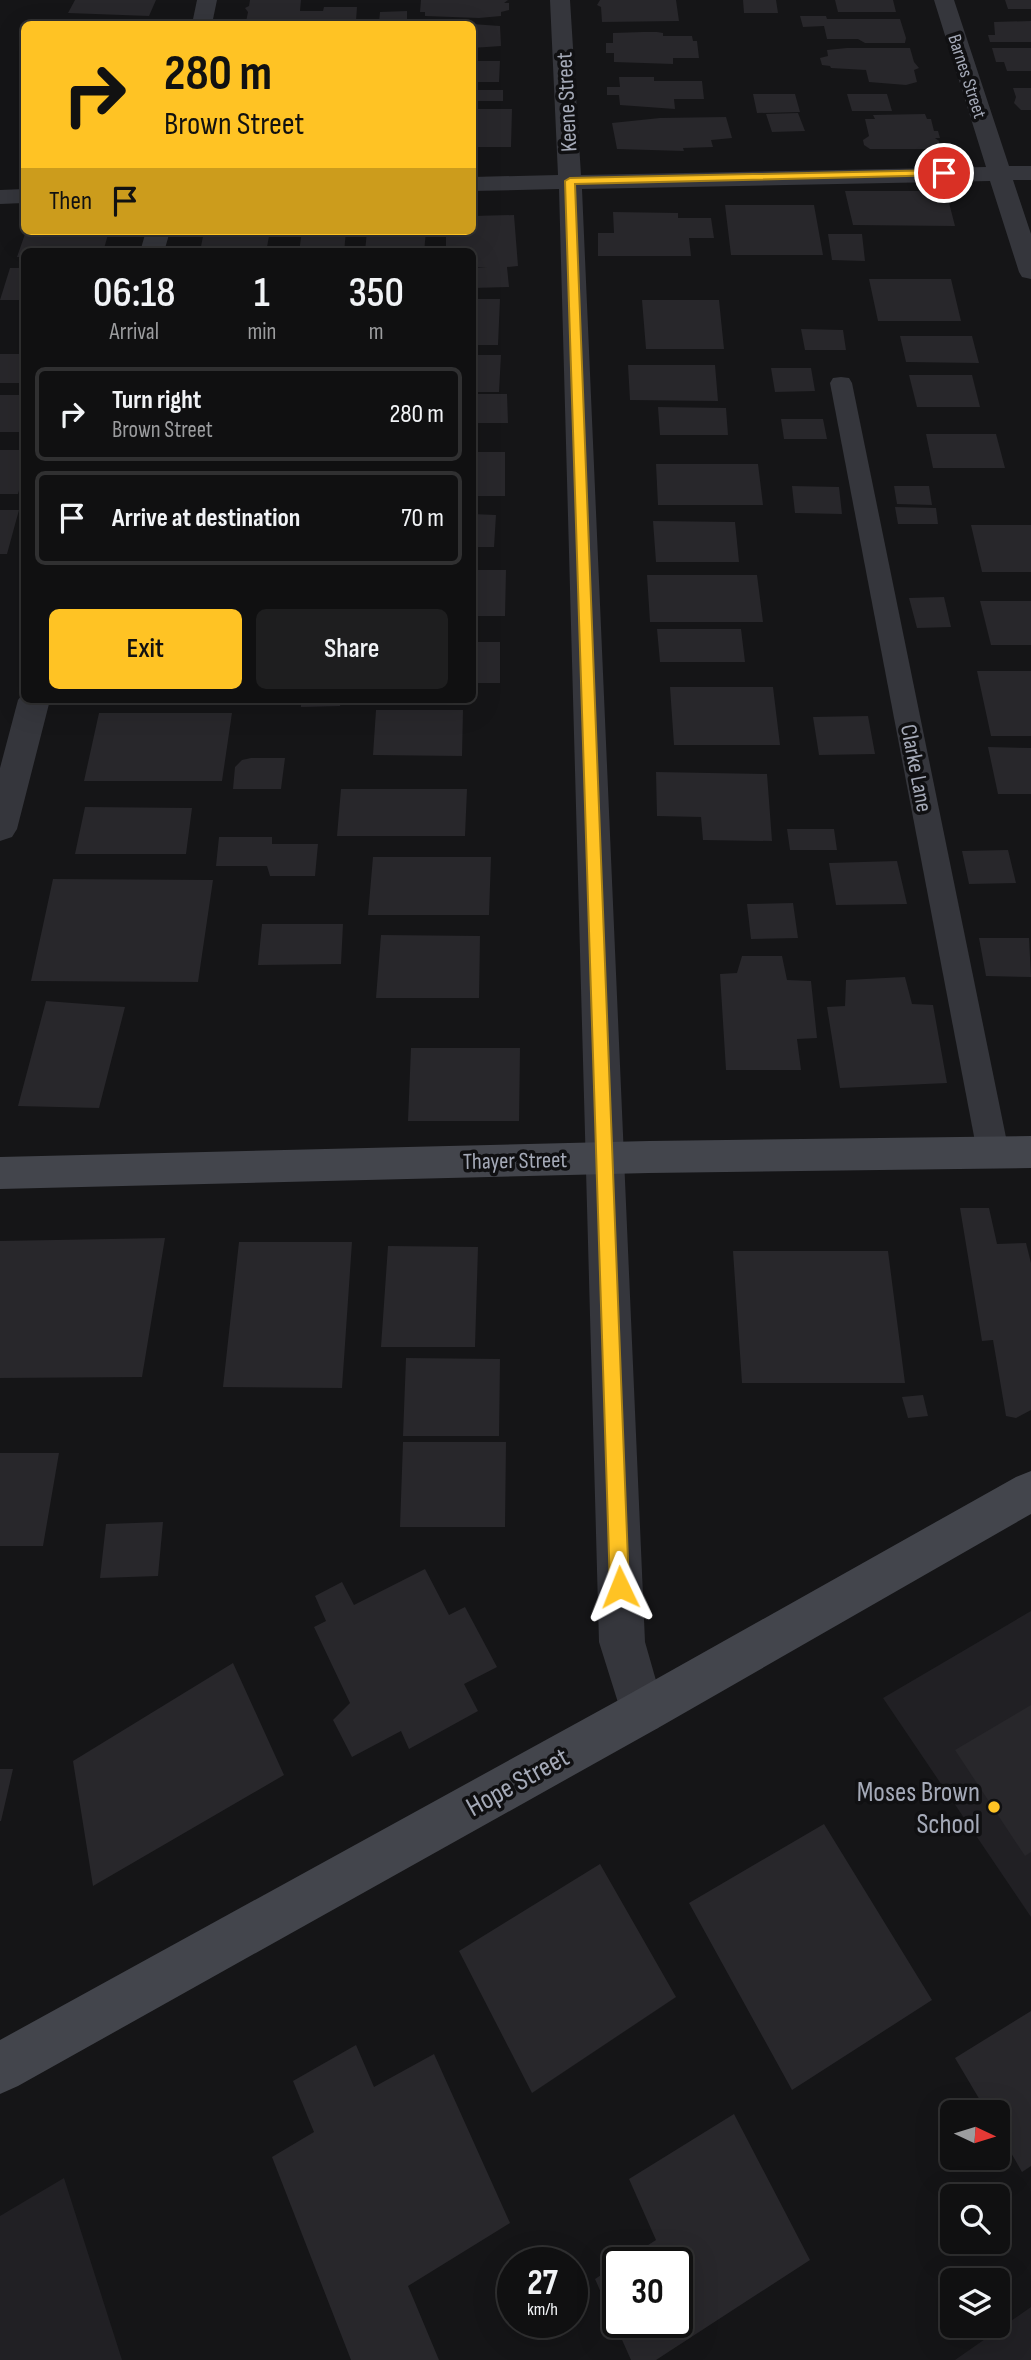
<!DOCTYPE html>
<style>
body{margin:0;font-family:"Sofia Sans Condensed",sans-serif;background:#1e1e1f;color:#f1f3f6;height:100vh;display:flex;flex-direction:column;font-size:26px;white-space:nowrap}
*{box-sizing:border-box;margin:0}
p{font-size:23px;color:#9c9d9f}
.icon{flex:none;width:38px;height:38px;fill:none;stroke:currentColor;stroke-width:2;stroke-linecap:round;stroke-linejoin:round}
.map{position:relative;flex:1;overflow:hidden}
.details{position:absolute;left:21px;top:248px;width:455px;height:455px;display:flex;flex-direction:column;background:#101011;border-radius:10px;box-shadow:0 7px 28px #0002,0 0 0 2px #303031}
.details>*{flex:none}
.top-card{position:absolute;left:21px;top:21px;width:455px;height:214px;border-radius:10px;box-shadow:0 7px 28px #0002,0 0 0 2px #303031;background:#ffc324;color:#111;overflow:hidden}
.needle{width:46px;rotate:94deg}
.buttons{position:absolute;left:940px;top:2100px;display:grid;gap:14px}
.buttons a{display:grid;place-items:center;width:70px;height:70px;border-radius:10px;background:#101011;box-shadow:0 7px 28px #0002,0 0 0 2px #303031;font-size:35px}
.speed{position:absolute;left:497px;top:2247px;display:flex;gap:14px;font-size:35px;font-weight:700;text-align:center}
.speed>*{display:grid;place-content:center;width:91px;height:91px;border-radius:50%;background:#101011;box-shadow:0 7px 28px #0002,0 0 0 2px #303031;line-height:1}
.speed small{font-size:18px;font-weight:400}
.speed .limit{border:4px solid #111;border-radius:10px;background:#fff;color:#111}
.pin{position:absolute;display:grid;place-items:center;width:60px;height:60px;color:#fff;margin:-30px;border:4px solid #fff;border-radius:50%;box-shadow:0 2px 7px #0007}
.me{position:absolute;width:77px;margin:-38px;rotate:358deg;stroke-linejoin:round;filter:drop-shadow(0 0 5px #0008)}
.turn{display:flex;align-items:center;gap:24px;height:147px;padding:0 28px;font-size:32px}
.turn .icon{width:91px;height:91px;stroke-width:2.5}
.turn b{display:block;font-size:49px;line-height:60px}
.then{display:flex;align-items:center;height:66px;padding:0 28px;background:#0003;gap:14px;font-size:26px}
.eta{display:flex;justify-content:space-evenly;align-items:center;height:119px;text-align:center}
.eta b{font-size:42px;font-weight:600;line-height:49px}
.action{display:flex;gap:14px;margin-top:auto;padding:14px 28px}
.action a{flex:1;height:80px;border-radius:10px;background:#ffc324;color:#111;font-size:28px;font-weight:600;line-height:80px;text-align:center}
.action a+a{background:#1e1e1f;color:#f1f3f6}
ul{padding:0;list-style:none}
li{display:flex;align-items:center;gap:21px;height:94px;margin:0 14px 10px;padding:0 14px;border:4px solid #303031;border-radius:10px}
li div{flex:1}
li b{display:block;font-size:26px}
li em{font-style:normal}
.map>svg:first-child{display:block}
.built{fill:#212024}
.building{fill:#28272b}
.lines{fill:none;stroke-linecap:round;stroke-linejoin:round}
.lane{fill:#35363c;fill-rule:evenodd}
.street{fill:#35363c;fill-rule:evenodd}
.secondary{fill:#43454c;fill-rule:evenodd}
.route{fill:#ffc324;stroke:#a67f17;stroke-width:2}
.poi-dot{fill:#ffc324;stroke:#101012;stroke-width:2.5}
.labels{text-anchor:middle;stroke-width:7;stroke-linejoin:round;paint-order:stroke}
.far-street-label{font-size:19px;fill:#a5aab8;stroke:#101012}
.street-label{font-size:23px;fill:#a5aab8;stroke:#101012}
.near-street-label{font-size:28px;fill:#a5aab8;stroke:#101012}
.near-poi-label{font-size:28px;fill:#a5aab8;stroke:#101012;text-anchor:end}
</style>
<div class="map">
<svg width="1031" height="2360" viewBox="0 0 1031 2360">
<rect width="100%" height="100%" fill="#151517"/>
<path class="built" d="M1031 1611V1917L883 1698Z
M64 2178 122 2360H0V2216Z
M1031 2307V2360H955Z"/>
<path class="building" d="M75 0H156L149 16 68 13Z
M250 0H301L300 11H323L324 7H357L356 21 246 22 248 12 245 8 249 6Z
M421 0H508L504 3H509V10L501 12V16L479 18 425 16V12H420Z
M600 0H676L679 21 602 22 601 7 597 5Z
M743 0H776L778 13H744Z
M835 0H893L896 12H838Z
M1005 0H1031V9H1008Z
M407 11V23H379L380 12Z
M800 16H826L827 19H900L906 38 905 43H865L858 39H827L824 26 803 27Z
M1031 21V42H990L988 35H995L994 22Z
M472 24 500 26 501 46 472 48Z
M643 32H657L663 33V36H692L693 41H697L699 58H673V64L614 62V53H606V43H613V33Z
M847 48H910L914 62 919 68 914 70 917 82 906 85 869 82 866 70 831 68 830 66 822 65 820 58 828 56 827 50Z
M992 48H1031V71H1007L1004 62H996Z
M472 61H500L499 82H477V85H472Z
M619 77H654V81H702L704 99H674L675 109 620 105 619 95H607V87H620Z
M1013 88H1031V110H1021L1014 103 1016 97Z
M472 90H503V101H472Z
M753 94H795L800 112 757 113Z
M847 94H887L892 111H852Z
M472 109H512L511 147H472Z
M798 113 805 131 772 132 766 114Z
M925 114 927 119H931L934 131H938L940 138H935L939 141V149H870L864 145 863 140 869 136 865 119H875L873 115Z
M726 117 732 138 711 140 713 147 683 148 684 151 617 149 612 123 660 118Z
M845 191H946L955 226 853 225Z
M725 205H814L823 255H731Z
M613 212 678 213V218H711L714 238H689L691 256H598V233H614Z
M514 215 518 266 507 267 509 287 472 288V268L487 267H472V252H446V232L472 231V216Z
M26 231H109L103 252H24V257H17Z
M204 231H270L266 252H200Z
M302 231H346L344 252H299Z
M367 231H426L424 252H365Z
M828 234H862L865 261 832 260Z
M10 268H24V300H0Z
M869 279H951L961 321H878Z
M472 299H500L498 345H472Z
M642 300H719L724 349H646Z
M801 329 843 330 846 350H805Z
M900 336H972L979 363 906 362Z
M0 354H24V383H0Z
M472 355H501L499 392H472Z
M628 365H715L718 401 630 400Z
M771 368H811L815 391 775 392Z
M909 375H972L980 407H917Z
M472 394H507L508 423H472Z
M0 395H24V432H0Z
M658 407 726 408 728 435H660Z
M781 419H823L827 439H784Z
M926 434H996L1005 468H933Z
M0 450H24V472L18 494H0Z
M472 452H505V496H472Z
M656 464H758L763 505H658Z
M792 486 839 487 842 514 795 513Z
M894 486H929L932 505 897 504Z
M895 507 936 508 938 524H898Z
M0 510H19L7 554H0Z
M472 514 496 515 494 547H472Z
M653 521 735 522 739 562H656Z
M971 525H1031V572H982Z
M472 570H506L505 616H472Z
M647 575H757L763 622H650Z
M944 597 951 627 917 628 909 598Z
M980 601H1031V645H991Z
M657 629H741L745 662H660Z
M472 642H500V683H472Z
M977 671H1031V736H991Z
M670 687H773L780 745H674Z
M301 700H341L340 706 301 707Z
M376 710H463L462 756 373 755Z
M99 713H232L222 781H84Z
M868 716 875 754 819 755 813 717Z
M988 747 1031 748V794H998Z
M251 758H285L281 789H233L235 767 242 760Z
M656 772 767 774 772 841 703 840 701 817 657 816Z
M341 789H467L465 836H337Z
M85 807 192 808 186 854H75Z
M787 829H834L837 850H790Z
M219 837H272V844H318L315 876H270L267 866H216Z
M1008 850 1016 883 969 884 962 851Z
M373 857H491L489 915H368Z
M897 861 907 904 836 905 829 863Z
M53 879 213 880 198 982 31 981Z
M793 903 798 938 751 939 747 904Z
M262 924H343L341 964 258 965Z
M381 935 480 936 479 998H376Z
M979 938H1029L1031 977 986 976Z
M742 956H782L787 980 811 981 817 1038 797 1039 801 1070H726L720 974 737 973Z
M905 977 912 1004 933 1005 947 1083 840 1088 827 1007 845 1006 846 980Z
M46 1001 125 1007 99 1108 18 1106Z
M411 1048H520L519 1121H408Z
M960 1208H989L997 1244 1026 1243 1031 1263V1410L1016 1418 1006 1416 993 1340 982 1341Z
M165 1238 142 1377 0 1378V1241Z
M239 1242H352L342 1388 223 1387Z
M388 1246 478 1247 475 1347H381Z
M733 1251H888L905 1383H742Z
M406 1358 500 1359 499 1436H403Z
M923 1395 928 1416 908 1418 902 1397Z
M403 1442H506L505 1527H400Z
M0 1453H59L43 1546H0Z
M163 1522 158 1576 100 1578 106 1524Z
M425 1569 449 1615 465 1607 497 1667 464 1684 478 1711 409 1749 401 1731 352 1757 333 1720 350 1703 314 1627 326 1621 315 1596 342 1582 354 1605Z
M233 1663 284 1775 93 1886 73 1761Z
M1031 1705V1852L1025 1856 955 1750Z
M0 1769H13L1 1821H0Z
M824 1824 932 2000 792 2090 689 1903Z
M600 1864 676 1997 532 2093 459 1951Z
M1031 2011V2166L1022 2172 998 2130V2112H987L955 2058Z
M356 2045 374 2087 434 2054 510 2223 408 2286 439 2360H351L272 2157 314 2132 293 2081Z
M734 2114 810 2260 656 2360H631L595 2279 618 2264V2322H677V2263H620L656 2240 629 2179Z"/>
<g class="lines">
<path class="lane" d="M841 377 849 378 852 383 1009 1152 1004 1161 993 1165 982 1161 977 1152 830 383 833 378Z"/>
<path class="street" d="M197 0H217L212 24H192Z
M550 0H570L581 175 986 167 934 0H954L1009 166H1031V180H1013L1031 234V279L1022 277 1019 272 990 181 582 189 645 1642 665 1712 658 1728 642 1735 626 1728 599 1642 559 189 472 191V177L558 175Z
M24 189V203L0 204V190Z
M146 231H170L164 252H140Z
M24 692V700H50L17 829 12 837 0 841V768L18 700Z"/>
<path class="secondary" d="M1031 1136V1168L649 1173 0 1189V1157L649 1141Z
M1031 1471V1514L658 1728 18 2086 0 2094V2040L626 1696 1016 1477Z"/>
</g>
<path class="route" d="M944 170 947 171V175L575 184 629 1587 626 1594 620 1596 613 1594 610 1587 565 181 570 178Z"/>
<circle class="poi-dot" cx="994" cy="1807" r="7"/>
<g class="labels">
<g class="far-street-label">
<text transform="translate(968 76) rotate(72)" y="7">Barnes Street</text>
</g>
<g class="street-label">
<text transform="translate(566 102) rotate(-93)" y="8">Keene Street</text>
<text transform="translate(917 768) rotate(79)" y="8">Clarke Lane</text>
<text transform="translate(515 1160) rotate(-1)" y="8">Thayer Street</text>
</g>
<g class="near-street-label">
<text transform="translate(517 1781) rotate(-29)" y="10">Hope Street</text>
</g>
<g class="near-poi-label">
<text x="980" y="1801">Moses Brown<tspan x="980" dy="32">School</tspan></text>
</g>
</g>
</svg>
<div class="buttons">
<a><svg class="needle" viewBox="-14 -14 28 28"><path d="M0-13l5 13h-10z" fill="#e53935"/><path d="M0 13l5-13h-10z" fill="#9c9d9f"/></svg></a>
<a><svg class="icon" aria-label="search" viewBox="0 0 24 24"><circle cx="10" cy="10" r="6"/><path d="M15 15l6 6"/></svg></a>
<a><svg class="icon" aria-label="layers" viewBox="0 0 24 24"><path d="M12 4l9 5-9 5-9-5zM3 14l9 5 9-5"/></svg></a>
</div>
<div class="speed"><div>27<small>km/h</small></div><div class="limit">30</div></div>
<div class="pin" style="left:944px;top:173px;background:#d93025"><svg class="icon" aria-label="arrive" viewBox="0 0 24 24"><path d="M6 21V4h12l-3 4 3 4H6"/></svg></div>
<svg class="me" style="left:620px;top:1587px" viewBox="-20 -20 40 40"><path d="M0-17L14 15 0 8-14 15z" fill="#ffc324" stroke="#fff" stroke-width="4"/></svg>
<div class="top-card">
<div class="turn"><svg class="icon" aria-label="right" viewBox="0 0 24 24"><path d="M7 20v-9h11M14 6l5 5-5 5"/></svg><div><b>280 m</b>Brown Street</div></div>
<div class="then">Then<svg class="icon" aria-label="arrive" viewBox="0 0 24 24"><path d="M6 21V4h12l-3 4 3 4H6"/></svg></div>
</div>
<section class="details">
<div class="eta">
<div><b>06:18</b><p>Arrival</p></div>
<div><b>1</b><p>min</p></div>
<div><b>350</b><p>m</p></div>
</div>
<ul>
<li><svg class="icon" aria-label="right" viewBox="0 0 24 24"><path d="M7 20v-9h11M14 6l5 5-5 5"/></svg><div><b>Turn right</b><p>Brown Street</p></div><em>280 m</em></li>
<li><svg class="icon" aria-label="arrive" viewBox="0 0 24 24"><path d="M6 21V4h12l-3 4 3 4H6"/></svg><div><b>Arrive at destination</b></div><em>70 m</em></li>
</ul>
<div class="action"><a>Exit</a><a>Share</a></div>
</section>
</div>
